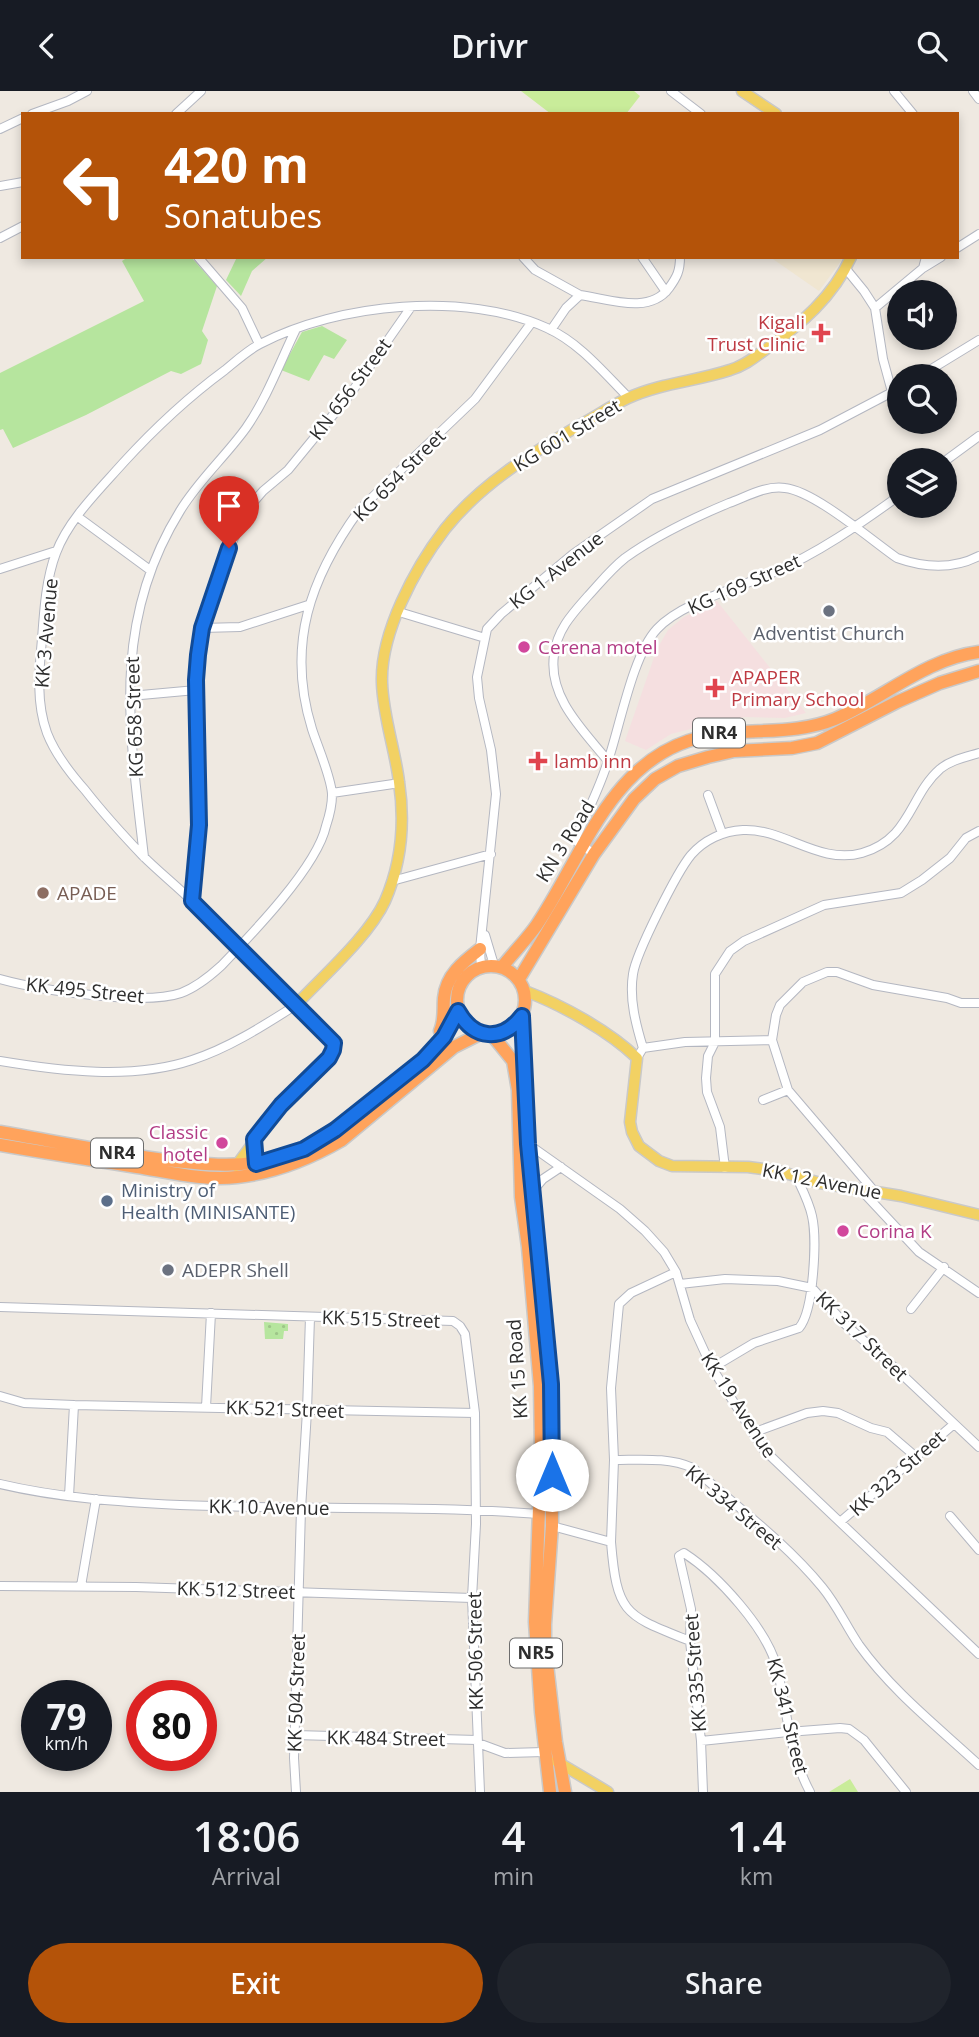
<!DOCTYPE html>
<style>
body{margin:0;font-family:"Open Sans",sans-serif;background:#20242c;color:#f1f3f6;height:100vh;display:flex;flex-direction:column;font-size:26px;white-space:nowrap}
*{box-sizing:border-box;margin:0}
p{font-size:23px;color:#9ea1a6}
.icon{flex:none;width:38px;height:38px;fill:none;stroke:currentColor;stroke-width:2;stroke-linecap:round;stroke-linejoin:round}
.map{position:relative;height:1701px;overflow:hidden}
.sheet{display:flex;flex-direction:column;background:#171b24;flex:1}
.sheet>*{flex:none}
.guide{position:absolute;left:21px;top:21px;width:938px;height:147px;border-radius:0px;box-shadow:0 4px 10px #0003;background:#b45309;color:#fff;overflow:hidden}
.tools{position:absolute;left:887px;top:189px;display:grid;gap:14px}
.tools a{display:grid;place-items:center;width:70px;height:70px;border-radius:50%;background:#171b24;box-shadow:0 4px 10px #0003;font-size:35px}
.speed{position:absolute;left:21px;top:1589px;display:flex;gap:14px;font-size:35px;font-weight:700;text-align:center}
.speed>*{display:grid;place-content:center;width:91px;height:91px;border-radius:50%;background:#171b24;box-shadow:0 4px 10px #0003;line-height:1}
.speed small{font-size:18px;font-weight:400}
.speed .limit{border:10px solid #d22;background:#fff;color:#111}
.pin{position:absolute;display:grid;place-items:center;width:60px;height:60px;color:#fff;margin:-72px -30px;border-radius:50% 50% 50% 0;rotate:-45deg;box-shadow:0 0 7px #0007}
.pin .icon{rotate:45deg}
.me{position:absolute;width:77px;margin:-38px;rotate:0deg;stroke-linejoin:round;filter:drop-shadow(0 0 5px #0008)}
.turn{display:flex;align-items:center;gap:24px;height:147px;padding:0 28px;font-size:32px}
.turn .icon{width:91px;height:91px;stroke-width:2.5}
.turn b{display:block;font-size:49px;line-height:60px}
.eta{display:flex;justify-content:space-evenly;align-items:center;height:119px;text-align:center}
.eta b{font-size:42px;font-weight:600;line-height:49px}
.action{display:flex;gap:14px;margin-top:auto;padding:14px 28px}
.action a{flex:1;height:80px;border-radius:42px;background:#b45309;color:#fff;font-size:28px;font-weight:600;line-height:80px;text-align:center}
.action a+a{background:#20242c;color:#f1f3f6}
header{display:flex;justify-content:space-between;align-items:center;height:91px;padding:0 28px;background:#171b24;font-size:32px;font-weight:600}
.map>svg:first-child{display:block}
.education{fill:#f0e6d1}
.medical{fill:#f5dfe0}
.grass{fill:#b6e59e}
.garden{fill:url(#garden-dots)}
.pitch{fill:#c9ec9a}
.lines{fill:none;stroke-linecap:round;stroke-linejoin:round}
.minor-casing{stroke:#b4b7c1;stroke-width:10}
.major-casing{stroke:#c9c9c9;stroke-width:13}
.highway-casing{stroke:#c9c9c9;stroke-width:15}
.minor{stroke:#fff;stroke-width:8}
.major{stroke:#f2d163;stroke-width:10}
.highway{stroke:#ffa35c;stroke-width:12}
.route-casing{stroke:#114b97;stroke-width:18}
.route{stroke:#1a73e8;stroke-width:12}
.health-dot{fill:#e0444e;stroke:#fff;stroke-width:2.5}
.worship-dot{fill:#6b7280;stroke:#fff;stroke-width:2.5}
.hotel-dot{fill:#d1479c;stroke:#fff;stroke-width:2.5}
.education-dot{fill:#8d6e63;stroke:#fff;stroke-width:2.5}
.service-dot{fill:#5c6f8a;stroke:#fff;stroke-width:2.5}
.labels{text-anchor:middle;stroke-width:5;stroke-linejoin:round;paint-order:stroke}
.shield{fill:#fff;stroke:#6d6d6d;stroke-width:2}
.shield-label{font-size:18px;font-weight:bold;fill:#2e2e2e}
.health-label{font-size:19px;fill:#be3a42;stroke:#fff;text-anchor:start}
.street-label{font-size:19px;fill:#2e2e2e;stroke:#fff}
.worship-label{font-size:19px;fill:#5b616d;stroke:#fff}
.hotel-label{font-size:19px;fill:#b23c85;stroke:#fff;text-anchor:start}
.education-label{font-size:19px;fill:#785e54;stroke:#fff;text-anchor:start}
.service-label{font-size:19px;fill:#4e5e75;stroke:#fff;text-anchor:start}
</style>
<header><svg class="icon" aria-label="back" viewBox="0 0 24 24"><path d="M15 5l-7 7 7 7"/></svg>Drivr<svg class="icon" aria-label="search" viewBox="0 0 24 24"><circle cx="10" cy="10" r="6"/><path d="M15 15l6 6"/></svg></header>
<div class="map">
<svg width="979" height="1701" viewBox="0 0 979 1701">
<defs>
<pattern id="garden-dots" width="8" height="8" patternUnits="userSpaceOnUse" patternTransform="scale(1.75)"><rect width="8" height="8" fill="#b6e59e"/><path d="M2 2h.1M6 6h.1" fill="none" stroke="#9dc588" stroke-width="1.8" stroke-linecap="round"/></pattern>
</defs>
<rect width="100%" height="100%" fill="#efe9e1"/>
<path class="education" d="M770 166H844L819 200Z"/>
<path class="medical" d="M717 510 806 622 785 627 745 626 710 633 671 643 646 659 625 650 657 558 668 539 684 526Z
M541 660 547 675 534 680 529 665Z"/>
<path class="grass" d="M128 166H191L217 195 202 240 208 249 201 273 181 283 171 280 86 324 13 357 3 338 0 339V282L144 210 122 170Z
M237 166H268L252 180 241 205 226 189Z
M322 235 347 249 334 268 324 264 309 290 281 279 302 241Z"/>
<path class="garden" d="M264 1231 288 1233V1240H284L283 1248H265Z"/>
<path class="pitch" d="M521 0H634L640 5 626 23H551Z
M850 1688 858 1701H829Z"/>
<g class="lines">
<defs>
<path id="minor" d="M671 0 701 23
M894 0 913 23
M973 0 979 8
M32 23 68 10 87 0
M176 23 201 0
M0 38 23 27
M0 95 23 91
M0 147 23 135
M957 157 979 143
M198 166 242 217 259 253
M523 166 535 179 580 204
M642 166 666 201
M923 177 941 166
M846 178 864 200 875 217 883 268 892 301
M875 217 923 177 926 166
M551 239 566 217 580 204C609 208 649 224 669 197 677 186 680 180 680 166
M920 285 979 249
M945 370 979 345
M78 426 150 479
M0 478 56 460
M399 521 485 547
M202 537 240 536 308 514
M130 605 196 599
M608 670C584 640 548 607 554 564 557 539 572 523 588 505 600 492 611 478 625 467 657 444 693 427 729 412 746 406 766 394 785 397 814 400 870 448 897 467 925 477 952 479 979 465
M332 702 400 692
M708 704 722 742
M594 763 576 750V746C587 722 599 698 607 673 620 636 632 565 657 538 682 511 739 497 772 482 817 463 860 433 900 404
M144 766C130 642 110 533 180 420 198 390 225 366 246 337 267 307 280 271 296 238
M392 790 491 763
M192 810 199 735 196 589 198 564 202 537 229 457 250 415 263 400 288 379 351 302 411 216
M485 844 494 874
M481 876 480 858 496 703 491 659 479 607 477 586 487 538 501 523 573 463 652 408 820 339 900 297
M0 888C40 899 144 915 181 902 197 896 209 886 221 875 251 844 317 776 326 735 329 726 332 714 332 704 332 688 317 654 312 638 286 554 310 487 360 418L475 308 532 231
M643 957 685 951 772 949
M637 967 643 957C636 934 629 908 633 883 636 862 677 781 691 764 704 749 723 740 743 739 784 737 819 774 862 762 911 748 909 705 940 678 951 669 966 666 979 662
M0 970C60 980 133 989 192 969 229 957 263 935 296 914 262 880 228 846 194 812 178 796 159 781 143 765 123 744 103 722 85 699 70 682 55 663 47 642 36 612 39 579 42 548 44 520 46 488 56 462 68 429 100 398 123 372 155 337 187 307 225 279 236 270 248 259 260 253 339 212 466 200 547 237 580 252 604 282 628 306
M763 1009 788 999
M528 1053 620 1118 645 1140 664 1161 676 1181 690 1229 712 1277 764 1359 979 1563
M725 1077 720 1036 707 1001 706 987 708 965 715 951V883L730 860 744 850 824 814 901 802 922 789 950 767 966 747 979 740
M862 1100 919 1161 979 1202
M532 1101 543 1088 561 1076
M875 1101 788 999 772 949 776 924 780 914 803 891 827 881H837L873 894 947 907 961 912H979
M680 1193 725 1188 778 1190 812 1197 846 1234 894 1276 979 1356
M0 1216 453 1230 460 1235 465 1243 475 1322
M911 1218 944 1176
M712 1277 754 1252 799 1237C814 1220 817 1147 812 1125 809 1111 802 1098 796 1085
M0 1305 24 1312 74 1314 475 1322 476 1433 472 1507 480 1701
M206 1316 211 1222
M755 1341 807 1322 823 1320 838 1322 871 1337 887 1341 915 1365
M614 1369C641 1369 668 1366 693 1377 736 1415 785 1451 822 1496 837 1514 846 1535 859 1554 892 1600 938 1636 979 1674
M0 1393C59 1407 120 1411 180 1414 300 1419 419 1414 539 1423
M69 1405 74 1314
M950 1425 979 1459
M840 1431 954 1333
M552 1435 611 1451C617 1524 625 1524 690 1550
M611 1451 614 1369 611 1297 619 1213 631 1202 676 1181
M0 1495 136 1496 472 1507
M81 1495 96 1408
M295 1644 477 1649
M701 1650 788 1641 840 1637 849 1638 864 1649 906 1701
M478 1652 505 1662 544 1661
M296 1701 294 1667 301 1418 307 1320 310 1226
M703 1701 701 1650 690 1550 691 1518 679 1465 684 1462C718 1484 767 1538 777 1577 787 1619 789 1662 810 1701"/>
<path id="major" d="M742 0 776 23
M525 900C562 914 609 940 637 967L630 1031 632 1041 639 1055 659 1070 672 1075 748 1076 778 1080 820 1092 901 1105 979 1124
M236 1075 281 1014 329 967 333 959 334 952 296 914C323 885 369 845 385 810 401 773 405 731 399 691 395 658 383 625 382 592 380 542 415 477 445 438 481 393 529 364 578 335 595 326 611 315 628 307 661 292 697 290 730 279 744 275 755 266 766 258 801 233 833 206 851 166
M556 1670 608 1701"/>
<path id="highway" d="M457 909a34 34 0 1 1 68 0a34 34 0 1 1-68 0Z
M502 876C513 862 526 849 536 835 580 771 607 677 688 650 735 634 789 647 835 628 884 607 925 568 979 561
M519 888 594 763 634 708 655 688 678 675 708 666 734 660 792 657 817 652 897 611 940 592 979 580
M522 925 528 1053 551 1293 552 1435 545 1533V1556L556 1651 565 1701
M440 940C445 929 443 919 444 907 446 884 463 871 480 858
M492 944 513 970 518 999 521 1106 528 1156 540 1295 541 1360 535 1531 541 1621 550 1701
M0 1041C46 1049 91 1058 137 1065 194 1073 250 1083 305 1057 332 1044 356 1024 379 1005 414 976 436 961 458 920
M0 1054C46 1062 91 1069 137 1076 169 1081 204 1090 237 1086 273 1082 311 1067 342 1049L454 956 482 942"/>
</defs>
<use href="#minor" class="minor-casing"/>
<use href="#major" class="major-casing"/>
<use href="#highway" class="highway-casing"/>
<use href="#minor" class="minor"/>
<use href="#major" class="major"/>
<use href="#highway" class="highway"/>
</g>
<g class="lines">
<defs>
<path id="route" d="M229 457 202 537 198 564 196 589 199 734 192 810 334 952 333 959 329 967 281 1014 254 1048 256 1073 304 1058 335 1039 423 969 444 946 458 920C474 949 502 951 522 925L528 1053 551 1293 552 1384"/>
</defs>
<use href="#route" class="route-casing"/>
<use href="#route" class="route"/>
</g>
<g class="health-dot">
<path d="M817.5 231.5h7v7h7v7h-7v7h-7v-7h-7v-7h7z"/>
<path d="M711.5 586.5h7v7h7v7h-7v7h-7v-7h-7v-7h7z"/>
<path d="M534.5 659.5h7v7h7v7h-7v7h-7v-7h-7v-7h7z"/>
</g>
<g class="worship-dot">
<circle cx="829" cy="520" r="7"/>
<circle cx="168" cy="1179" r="7"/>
</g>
<g class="hotel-dot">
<circle cx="524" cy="556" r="7"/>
<circle cx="222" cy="1052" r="7"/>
<circle cx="843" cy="1140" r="7"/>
</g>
<circle class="education-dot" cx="43" cy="802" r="7"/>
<circle class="service-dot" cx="107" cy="1110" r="7"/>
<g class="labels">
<g class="shield">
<rect x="693" y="627.5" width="52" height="29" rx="5"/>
<rect x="91" y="1047.5" width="52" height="29" rx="5"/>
<rect x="510" y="1547.5" width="52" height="29" rx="5"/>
</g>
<g class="shield-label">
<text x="719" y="648">NR4</text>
<text x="117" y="1068">NR4</text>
<text x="536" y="1568">NR5</text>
</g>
<g class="health-label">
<text x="805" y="238" text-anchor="end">Kigali<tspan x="805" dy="22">Trust Clinic</tspan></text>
<text x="731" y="593">APAPER<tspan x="731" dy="22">Primary School</tspan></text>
<text x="554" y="677">lamb inn</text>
</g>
<g class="street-label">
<text transform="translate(350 298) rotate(-53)" y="7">KN 656 Street</text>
<text transform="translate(567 344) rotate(-31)" y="7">KG 601 Street</text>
<text transform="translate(399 384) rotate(-45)" y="7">KG 654 Street</text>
<text transform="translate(556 479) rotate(-38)" y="7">KG 1 Avenue</text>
<text transform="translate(744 493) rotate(-24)" y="7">KG 169 Street</text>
<text transform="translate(46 542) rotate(-85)" y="7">KK 3 Avenue</text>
<text transform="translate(134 626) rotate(-92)" y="7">KG 658 Street</text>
<text transform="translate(565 750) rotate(-58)" y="7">KN 3 Road</text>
<text transform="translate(85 899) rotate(6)" y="7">KK 495 Street</text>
<text transform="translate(822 1090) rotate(11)" y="7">KK 12 Avenue</text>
<text transform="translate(381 1228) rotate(2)" y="7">KK 515 Street</text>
<text transform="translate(862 1245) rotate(44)" y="7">KK 317 Street</text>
<text transform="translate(517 1278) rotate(-94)" y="7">KK 15 Road</text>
<text transform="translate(739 1314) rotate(57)" y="7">KK 19 Avenue</text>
<text transform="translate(285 1318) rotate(2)" y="7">KK 521 Street</text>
<text transform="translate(897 1382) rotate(-41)" y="7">KK 323 Street</text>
<text transform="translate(269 1416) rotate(1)" y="7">KK 10 Avenue</text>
<text transform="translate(734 1416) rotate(40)" y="7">KK 334 Street</text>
<text transform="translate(236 1499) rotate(2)" y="7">KK 512 Street</text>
<text transform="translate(475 1560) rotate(-91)" y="7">KK 506 Street</text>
<text transform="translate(695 1582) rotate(-94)" y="7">KK 335 Street</text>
<text transform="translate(296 1602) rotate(-88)" y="7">KK 504 Street</text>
<text transform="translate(788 1625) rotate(76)" y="7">KK 341 Street</text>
<text transform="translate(386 1647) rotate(1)" y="7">KK 484 Street</text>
</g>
<g class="worship-label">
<text x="829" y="549">Adventist Church</text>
<text x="182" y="1186" text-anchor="start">ADEPR Shell</text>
</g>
<g class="hotel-label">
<text x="538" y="563">Cerena motel</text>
<text x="208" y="1048" text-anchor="end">Classic<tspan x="208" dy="22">hotel</tspan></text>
<text x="857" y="1147">Corina K</text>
</g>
<g class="education-label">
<text x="57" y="809">APADE</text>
</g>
<g class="service-label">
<text x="121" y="1106">Ministry of<tspan x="121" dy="22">Health (MINISANTE)</tspan></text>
</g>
</g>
</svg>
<div class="tools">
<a><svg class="icon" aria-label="sound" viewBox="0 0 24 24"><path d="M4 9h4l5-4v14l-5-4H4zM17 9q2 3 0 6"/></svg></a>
<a><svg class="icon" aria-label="search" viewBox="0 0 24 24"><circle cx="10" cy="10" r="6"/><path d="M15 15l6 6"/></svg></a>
<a><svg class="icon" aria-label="layers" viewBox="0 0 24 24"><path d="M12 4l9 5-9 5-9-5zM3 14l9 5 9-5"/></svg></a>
</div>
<div class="speed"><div>79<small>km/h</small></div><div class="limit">80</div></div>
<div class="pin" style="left:229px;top:457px;background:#d93025"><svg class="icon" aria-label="arrive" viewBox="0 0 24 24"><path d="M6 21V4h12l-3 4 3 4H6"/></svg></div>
<svg class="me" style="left:552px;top:1384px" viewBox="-20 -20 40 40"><circle r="19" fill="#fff"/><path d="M0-13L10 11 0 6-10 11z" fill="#1a73e8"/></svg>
<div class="guide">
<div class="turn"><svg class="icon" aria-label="left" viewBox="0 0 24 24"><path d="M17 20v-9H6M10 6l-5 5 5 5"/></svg><div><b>420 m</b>Sonatubes</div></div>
</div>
</div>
<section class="sheet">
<div class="eta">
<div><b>18:06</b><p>Arrival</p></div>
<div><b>4</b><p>min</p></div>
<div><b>1.4</b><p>km</p></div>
</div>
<div class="action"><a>Exit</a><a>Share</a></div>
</section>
